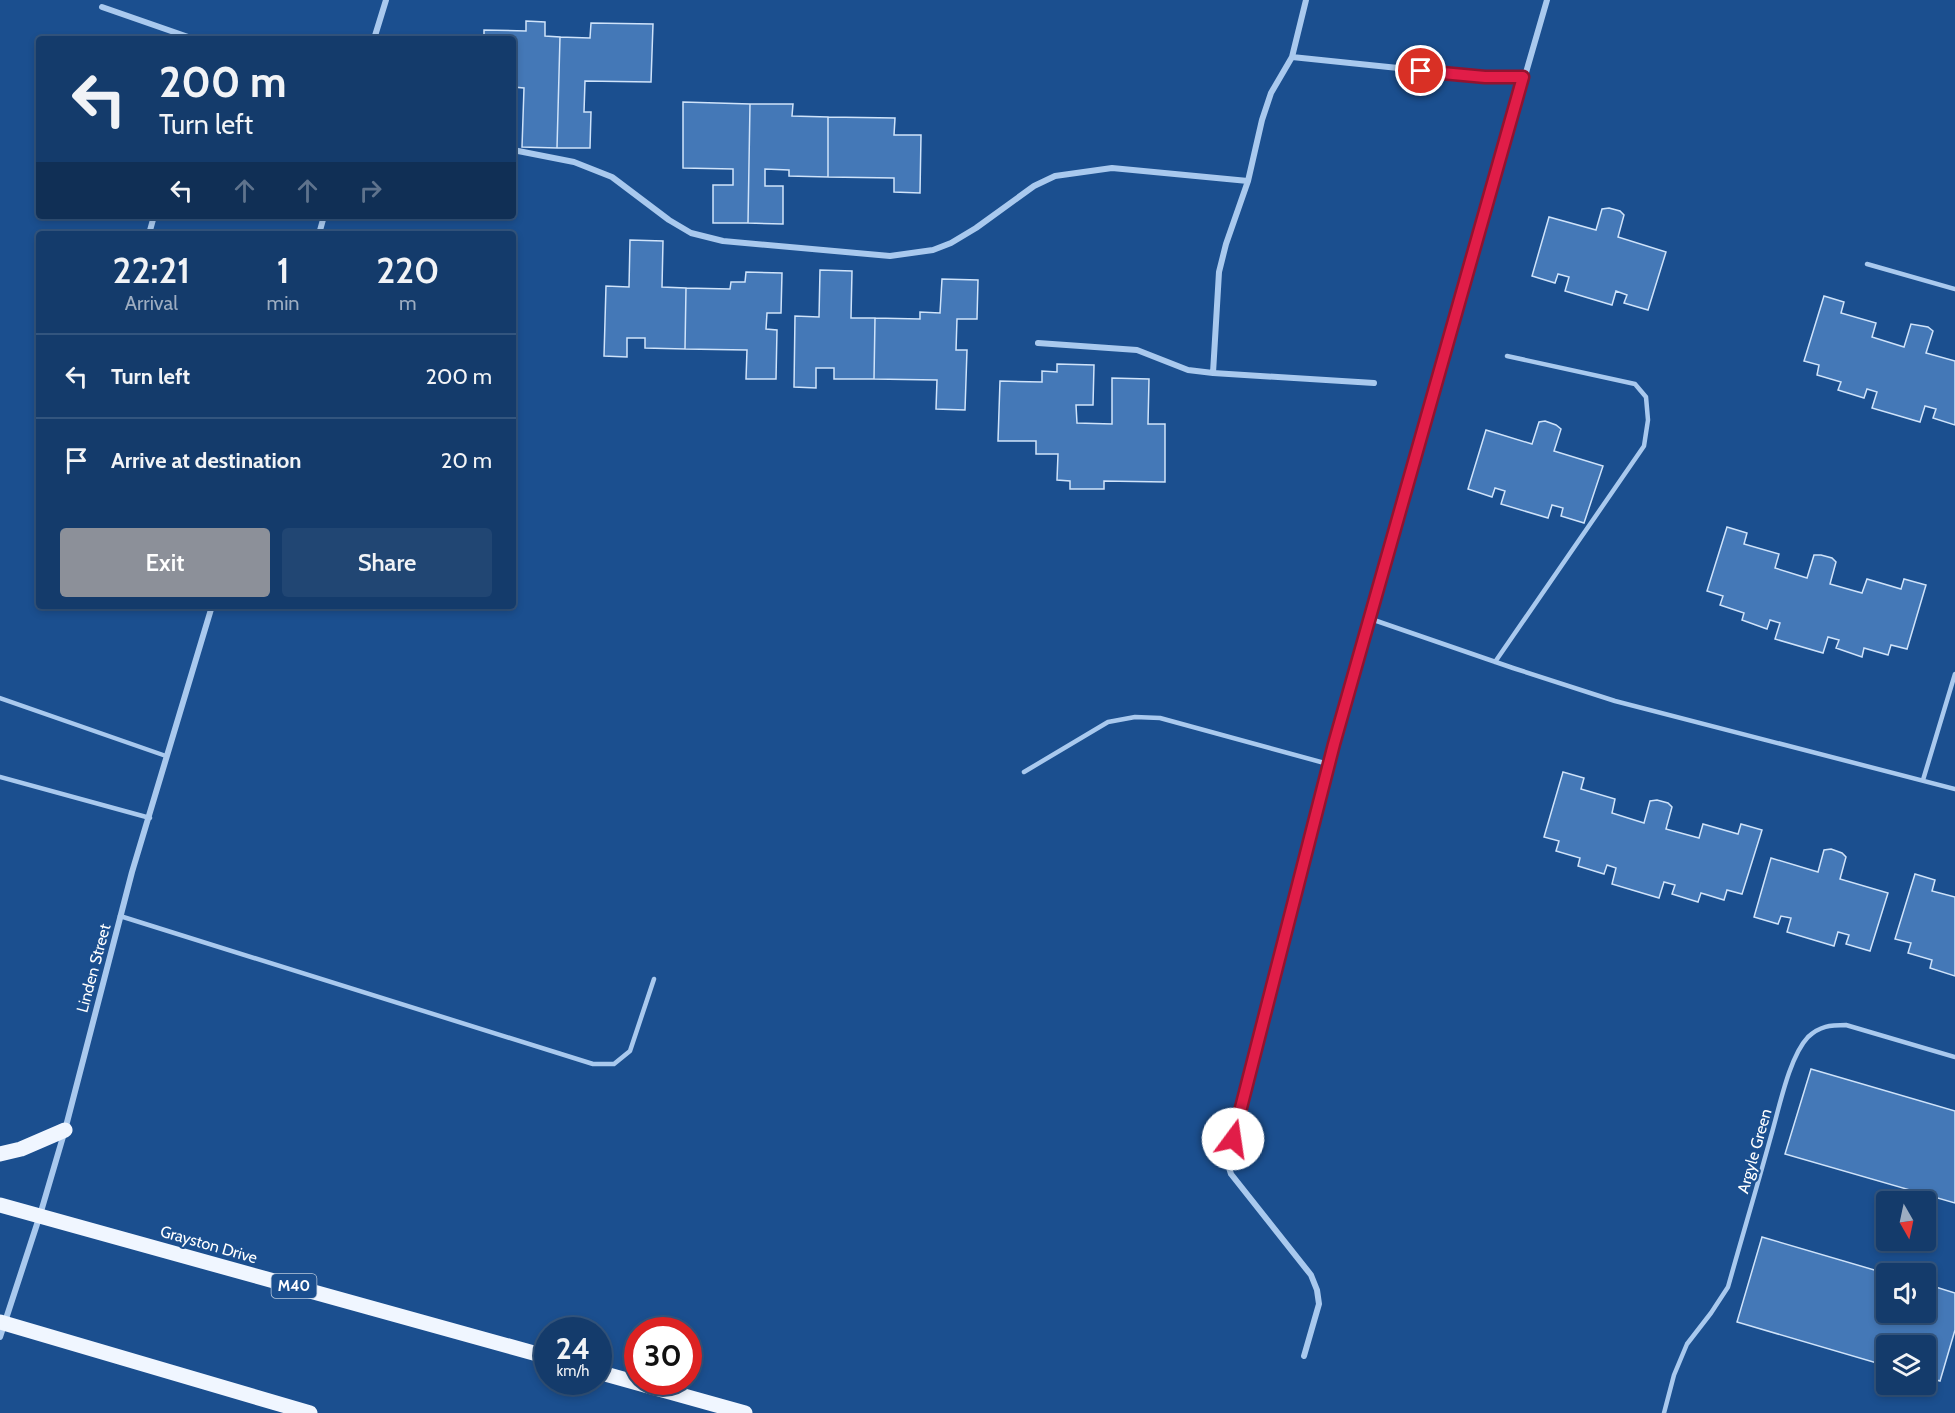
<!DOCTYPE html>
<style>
body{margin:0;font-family:Cabin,sans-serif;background:#214673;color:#f1f3f6;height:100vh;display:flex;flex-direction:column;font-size:22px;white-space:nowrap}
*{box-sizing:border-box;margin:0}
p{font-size:20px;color:#9dadc1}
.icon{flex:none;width:33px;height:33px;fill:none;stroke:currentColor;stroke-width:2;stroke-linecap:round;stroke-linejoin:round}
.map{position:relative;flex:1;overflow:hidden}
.details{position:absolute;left:36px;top:231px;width:480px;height:378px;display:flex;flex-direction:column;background:#143b6b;border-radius:6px;box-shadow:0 3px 9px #0003,0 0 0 2px #33557e}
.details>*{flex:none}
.banner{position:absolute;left:36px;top:36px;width:480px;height:183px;border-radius:6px;box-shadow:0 3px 9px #0003,0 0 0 2px #33557e;background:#143b6b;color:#f1f3f6;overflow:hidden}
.needle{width:39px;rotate:171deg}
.controls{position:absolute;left:1876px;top:1191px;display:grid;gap:12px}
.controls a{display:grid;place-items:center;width:60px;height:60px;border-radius:6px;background:#143b6b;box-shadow:0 3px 9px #0003,0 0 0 2px #33557e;font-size:30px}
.speed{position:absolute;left:534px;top:1317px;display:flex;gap:12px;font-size:30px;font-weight:700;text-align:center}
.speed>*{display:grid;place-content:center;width:78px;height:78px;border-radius:50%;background:#143b6b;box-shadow:0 3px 9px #0003,0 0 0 2px #33557e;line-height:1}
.speed small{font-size:15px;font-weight:400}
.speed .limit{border:9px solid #d22;background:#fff;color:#111}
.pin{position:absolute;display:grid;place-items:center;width:51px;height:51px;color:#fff;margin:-26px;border:3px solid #fff;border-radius:50%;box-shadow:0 2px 6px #0007}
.me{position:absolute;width:66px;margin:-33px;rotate:14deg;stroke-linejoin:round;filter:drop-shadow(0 0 4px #0008)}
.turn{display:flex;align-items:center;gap:21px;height:126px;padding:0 24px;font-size:27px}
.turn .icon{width:78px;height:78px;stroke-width:2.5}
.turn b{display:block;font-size:42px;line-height:51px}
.lanes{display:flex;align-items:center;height:57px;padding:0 24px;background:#0003;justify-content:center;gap:30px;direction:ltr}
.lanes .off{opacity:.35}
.eta{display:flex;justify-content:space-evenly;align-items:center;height:102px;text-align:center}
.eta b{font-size:36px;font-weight:600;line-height:42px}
.button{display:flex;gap:12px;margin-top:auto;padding:12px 24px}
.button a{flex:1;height:69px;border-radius:6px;background:#8c9099;color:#fff;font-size:24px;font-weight:600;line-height:69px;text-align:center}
.button a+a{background:#214673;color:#f1f3f6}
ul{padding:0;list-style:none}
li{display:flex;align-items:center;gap:18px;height:84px;padding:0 24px;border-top:2px solid #33557e}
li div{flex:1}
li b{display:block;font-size:22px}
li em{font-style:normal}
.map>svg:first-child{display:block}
.building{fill:#4478b7;stroke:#cfe3fa;stroke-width:1.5}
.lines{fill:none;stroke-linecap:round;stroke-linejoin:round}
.lane{stroke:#a9c9ee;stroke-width:4.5}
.street{stroke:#a9c9ee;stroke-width:6}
.primary{stroke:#f0f6ff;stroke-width:15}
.route-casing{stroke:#92132f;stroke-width:15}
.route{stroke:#e11d48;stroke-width:10}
.labels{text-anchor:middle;stroke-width:4.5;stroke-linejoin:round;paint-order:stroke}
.shield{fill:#1b4f8f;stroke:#bbcadd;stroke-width:1.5}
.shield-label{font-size:15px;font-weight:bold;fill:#fff}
.street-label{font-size:16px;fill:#fff;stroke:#1b4f8f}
</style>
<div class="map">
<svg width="1955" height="1413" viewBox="0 0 1955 1413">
<rect width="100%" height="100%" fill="#1b4f8f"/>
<path class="building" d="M526 21 545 22V36L560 37 557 148 522 147 524 88 513 87V39H484V30L526 31Z
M591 23 653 24 651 82 585 81 584 112H591L590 148H557L560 37 590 38Z
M683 102 750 104 748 223H713V185H733V169L683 168Z
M750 104H793L792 116 828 117V177L789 176V170L765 169V186H783V224L748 223Z
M828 117 895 118 894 135H921L920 193 894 192V178L828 177Z
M1609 208 1620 211 1624 215 1618 237 1666 252 1648 310 1624 303 1627 295 1616 291 1612 305 1565 291 1569 277 1558 274 1555 283 1532 276 1549 217 1596 230 1602 209Z
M630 240 663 241 662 287 686 288 685 349 645 348V338H627V357L604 356 606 286 629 287Z
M820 270 852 271 851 318H875L874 379H834V368H816V388L794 387 795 316 819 317Z
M746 272 782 273 781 313H767L766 329 777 330 776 379H746L747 350 685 349 686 288 730 289 731 282H745Z
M942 279 978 280 977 319H957L956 350H967L965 410 936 409 937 380 874 379 875 318 920 319V312L940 313Z
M1824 296 1844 302 1841 313 1876 323 1872 337 1904 347 1911 324 1928 327 1933 331 1926 353 1955 361V425L1933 418 1936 409 1925 406 1920 422 1872 408 1877 392 1867 389 1864 398 1838 390 1841 382 1817 375 1819 365 1804 361Z
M1057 364 1094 365 1093 405H1076L1077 423 1112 424V378L1149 379 1148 424H1165V482L1104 481V489H1070V481L1057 480 1058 454H1036V441H998L1000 381 1042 382V371L1057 372Z
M1545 421 1556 425 1561 429 1554 451 1603 466 1584 523 1561 516 1563 508 1552 505 1548 518 1501 504 1505 491 1495 488 1492 497 1468 489 1486 430 1532 444 1539 422Z
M1727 527 1747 533 1744 544 1779 554 1775 568 1807 578 1814 555H1821L1832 558 1836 562 1830 584 1862 593 1867 579 1901 589 1904 579 1926 585 1907 649 1891 645 1888 655 1864 648 1862 657 1836 648 1839 640 1828 637 1823 653 1775 639 1780 623 1770 620 1767 629 1742 620 1744 613 1720 605 1723 596 1707 591Z
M1563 772 1584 778 1581 789 1615 799 1612 813 1644 823 1650 801 1657 800 1668 803 1672 807 1666 829 1699 838 1703 824 1738 834 1741 824 1762 830 1742 894 1727 890 1724 900 1701 893 1698 902 1672 894 1675 885 1664 882 1659 898 1612 884 1616 868 1607 865 1604 874 1578 866 1580 858 1556 851 1559 841 1544 837Z
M1831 849 1842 853 1846 857 1840 879 1888 893 1870 951 1846 944 1849 935 1838 932 1834 946 1787 932 1791 918 1781 916 1778 924 1754 917 1771 858 1818 872 1824 850Z
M1915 874 1935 880 1932 891 1955 897V976L1930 968 1932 960 1908 953 1911 943 1895 939Z
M1811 1069 1955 1111V1203L1785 1154Z
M1762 1237 1888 1274 1887 1312H1926V1284L1955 1293V1330L1940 1381 1926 1377V1346H1887V1366L1737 1322Z"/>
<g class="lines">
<path class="lane" d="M1867 264 1955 289
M1368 618 1513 668 1615 701 1955 789
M1495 662 1644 446 1648 420 1646 397 1635 384 1507 356
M0 698 166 756
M1024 772 1108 722 1135 717 1160 718 1328 764
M0 777 150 818
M1923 780 1955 674
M120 916 593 1064H614L630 1051 654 979
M1664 1413 1674 1375 1687 1344 1711 1313 1728 1287C1742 1237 1757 1187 1771 1136 1779 1109 1789 1057 1808 1037 1820 1026 1830 1025 1846 1025L1955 1057"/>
<path class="street" d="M102 7 194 39
M374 39 386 0
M1292 57 1485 77H1523
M513 150 574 162 612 177 669 220 691 233 723 241 890 256 933 250 951 243 976 228 1034 186 1055 176 1112 168 1248 181
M149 234 154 216
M319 234 324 216
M1038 343 1137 350 1188 370 1213 373 1374 383
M1213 373 1219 272 1226 244 1248 181 1262 120 1271 93 1292 57 1306 0
M0 1337 40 1215 65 1130 132 872 212 606
M1304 1356 1319 1304 1317 1290 1311 1275 1231 1174 1227 1161 1328 764 1368 618 1547 0"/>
<path class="primary" d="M0 1154 21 1149 65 1130
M0 1205 548 1357
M0 1322 310 1413
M598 1372 745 1413"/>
</g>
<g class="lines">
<defs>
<path id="route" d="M1233 1139 1334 744 1523 77H1485L1421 71"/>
</defs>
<use href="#route" class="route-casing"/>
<use href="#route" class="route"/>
</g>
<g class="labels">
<rect class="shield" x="271.5" y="1274" width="45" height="24" rx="4.5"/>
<g class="shield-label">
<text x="294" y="1291">M40</text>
</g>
<g class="street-label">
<text transform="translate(93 968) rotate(-75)" y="6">Linden Street</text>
<text transform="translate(1754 1151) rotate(-74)" y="6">Argyle Green</text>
<text transform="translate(209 1244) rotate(16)" y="6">Grayston Drive</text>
</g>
</g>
</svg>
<div class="controls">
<a><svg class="needle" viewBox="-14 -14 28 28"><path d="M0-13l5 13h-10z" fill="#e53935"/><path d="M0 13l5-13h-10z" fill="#9dadc1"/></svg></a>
<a><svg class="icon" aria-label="sound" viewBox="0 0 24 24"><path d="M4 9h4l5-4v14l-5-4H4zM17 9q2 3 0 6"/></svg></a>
<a><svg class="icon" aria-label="layers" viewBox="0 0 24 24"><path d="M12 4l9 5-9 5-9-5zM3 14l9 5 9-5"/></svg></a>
</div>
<div class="speed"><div>24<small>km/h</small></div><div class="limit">30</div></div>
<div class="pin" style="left:1421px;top:71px;background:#d93025"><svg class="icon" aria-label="arrive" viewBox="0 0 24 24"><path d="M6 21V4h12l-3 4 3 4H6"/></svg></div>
<svg class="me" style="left:1233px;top:1139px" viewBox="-20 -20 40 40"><circle r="19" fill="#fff"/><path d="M0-13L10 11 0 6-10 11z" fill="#e11d48"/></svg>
<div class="banner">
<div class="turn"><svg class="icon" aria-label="left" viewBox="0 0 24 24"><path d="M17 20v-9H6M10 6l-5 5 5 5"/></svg><div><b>200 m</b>Turn left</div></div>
<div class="lanes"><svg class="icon" aria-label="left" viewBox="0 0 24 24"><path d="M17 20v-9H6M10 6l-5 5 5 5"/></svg><svg class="icon off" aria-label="ahead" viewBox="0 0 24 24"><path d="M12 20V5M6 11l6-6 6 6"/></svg><svg class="icon off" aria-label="ahead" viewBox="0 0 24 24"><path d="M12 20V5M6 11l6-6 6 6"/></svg><svg class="icon off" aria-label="right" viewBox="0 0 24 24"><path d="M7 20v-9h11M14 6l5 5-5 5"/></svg></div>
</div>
<section class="details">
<div class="eta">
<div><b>22:21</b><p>Arrival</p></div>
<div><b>1</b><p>min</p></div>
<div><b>220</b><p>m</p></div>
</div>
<ul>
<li><svg class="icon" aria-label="left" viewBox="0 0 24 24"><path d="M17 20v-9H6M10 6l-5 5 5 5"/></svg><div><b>Turn left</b></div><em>200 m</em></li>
<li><svg class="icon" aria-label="arrive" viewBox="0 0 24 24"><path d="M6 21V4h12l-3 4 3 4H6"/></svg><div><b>Arrive at destination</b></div><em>20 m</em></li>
</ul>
<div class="button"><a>Exit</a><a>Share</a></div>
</section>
</div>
